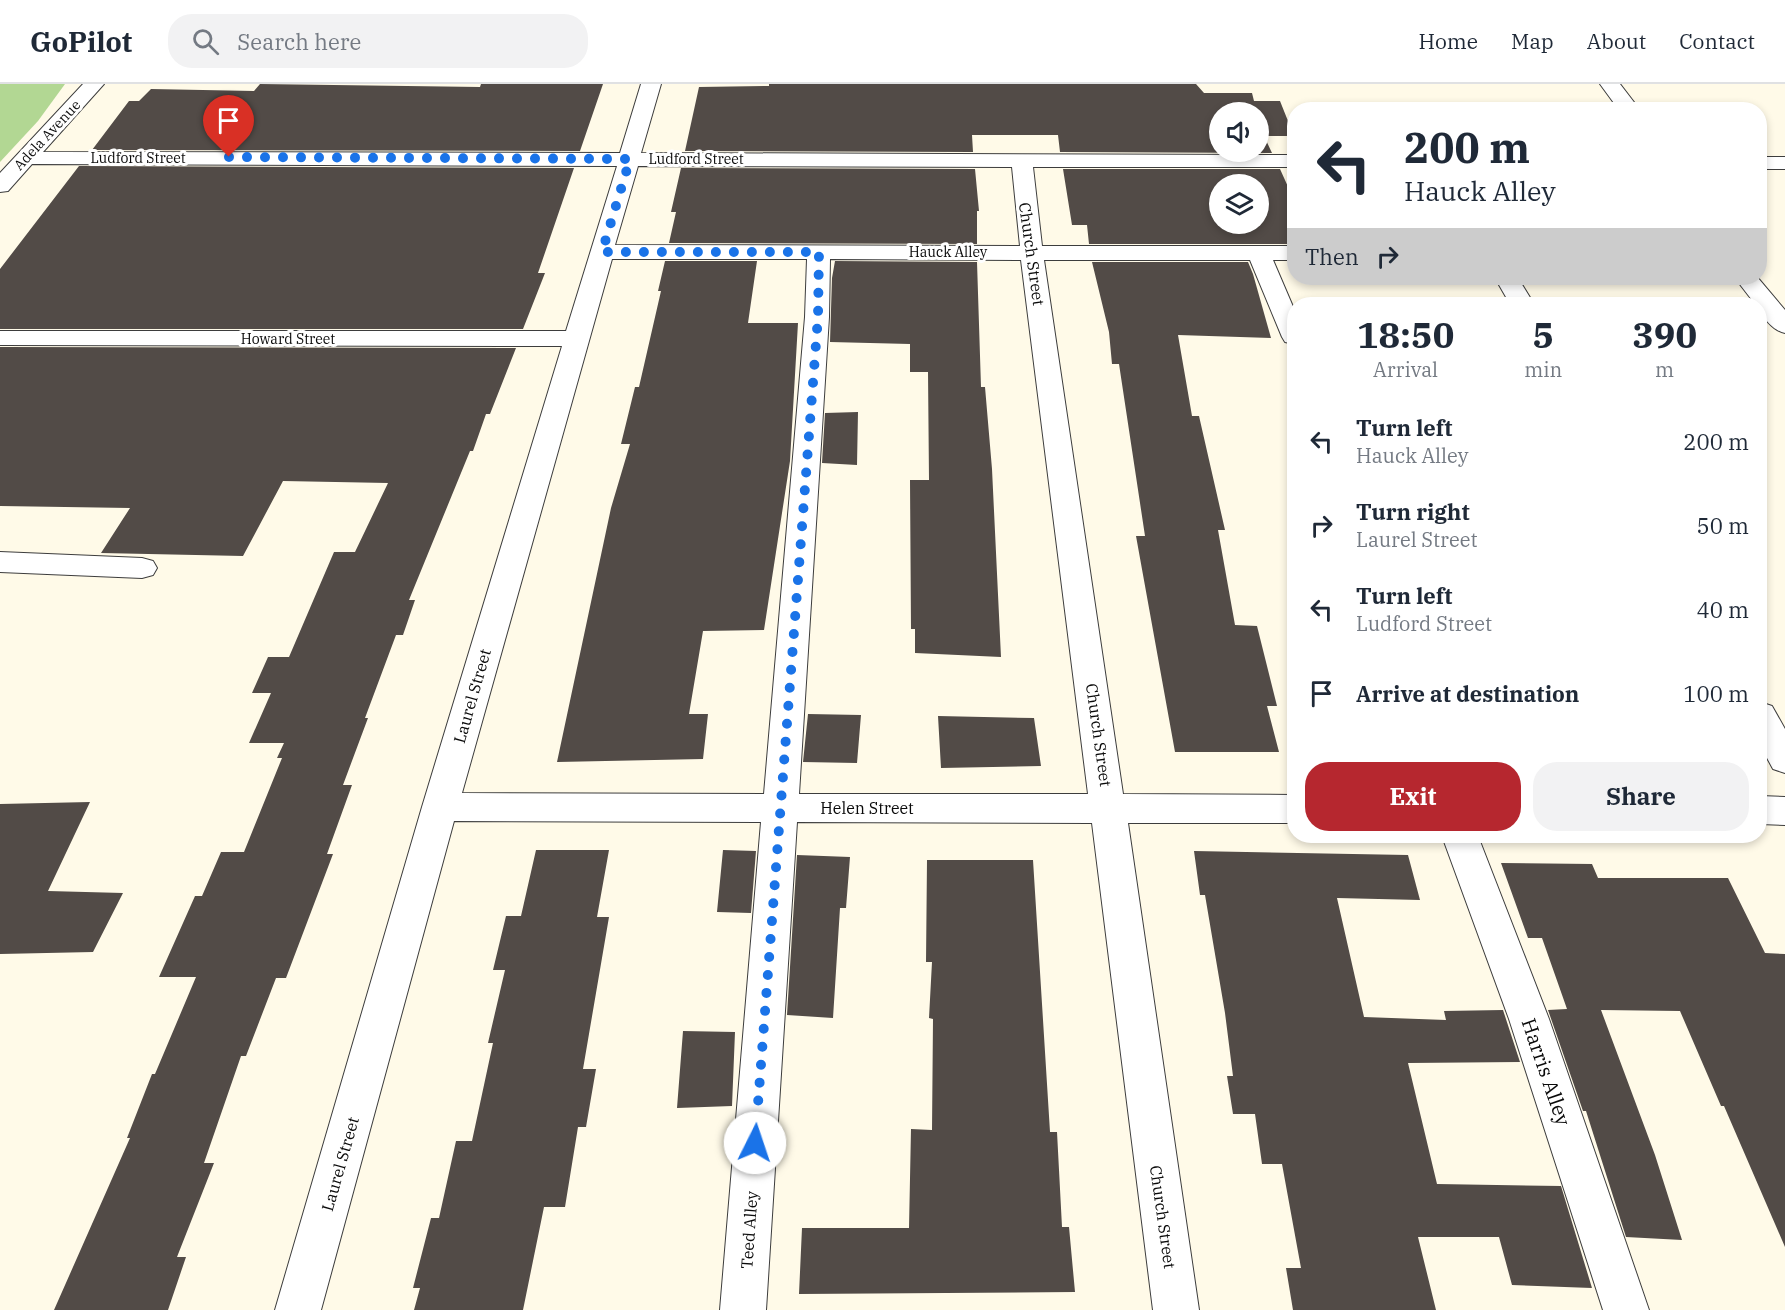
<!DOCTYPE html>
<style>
body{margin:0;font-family:"IBM Plex Serif",serif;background:#f2f2f3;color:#1f2937;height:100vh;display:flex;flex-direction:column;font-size:22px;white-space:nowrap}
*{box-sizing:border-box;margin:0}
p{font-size:20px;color:#747a83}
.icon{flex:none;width:33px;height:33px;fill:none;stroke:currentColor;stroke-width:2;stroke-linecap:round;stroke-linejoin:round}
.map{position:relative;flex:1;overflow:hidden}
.drawer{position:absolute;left:1287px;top:213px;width:480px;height:546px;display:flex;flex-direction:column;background:#fff;border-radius:24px;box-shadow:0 3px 9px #0003}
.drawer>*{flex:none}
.top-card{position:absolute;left:1287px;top:18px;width:480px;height:183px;border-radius:24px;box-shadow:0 3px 9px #0003;background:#fff;color:#1f2937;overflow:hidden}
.fabs{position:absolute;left:1209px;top:18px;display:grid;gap:12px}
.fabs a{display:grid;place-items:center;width:60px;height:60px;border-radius:50%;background:#fff;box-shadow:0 3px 9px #0003;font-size:30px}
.pin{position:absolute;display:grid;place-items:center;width:51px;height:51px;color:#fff;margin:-62px -26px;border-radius:50% 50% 50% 0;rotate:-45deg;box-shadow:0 0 6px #0007}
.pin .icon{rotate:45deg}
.me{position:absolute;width:66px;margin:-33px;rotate:4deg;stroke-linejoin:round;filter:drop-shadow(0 0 4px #0008)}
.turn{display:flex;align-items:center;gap:21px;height:126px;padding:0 18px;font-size:27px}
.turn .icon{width:78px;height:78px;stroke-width:2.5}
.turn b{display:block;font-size:42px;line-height:51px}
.then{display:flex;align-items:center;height:57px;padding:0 18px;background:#0003;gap:12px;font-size:22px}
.eta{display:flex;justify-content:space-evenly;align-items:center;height:102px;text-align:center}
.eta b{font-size:36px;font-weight:800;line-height:42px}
.cta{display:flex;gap:12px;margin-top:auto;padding:12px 18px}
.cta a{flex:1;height:69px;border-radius:24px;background:#b6272f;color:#fff;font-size:24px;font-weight:800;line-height:69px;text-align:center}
.cta a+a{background:#f2f2f3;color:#1f2937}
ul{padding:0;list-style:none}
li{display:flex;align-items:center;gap:18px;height:84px;padding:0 18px}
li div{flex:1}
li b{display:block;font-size:22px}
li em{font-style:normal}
header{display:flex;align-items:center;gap:36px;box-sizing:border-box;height:84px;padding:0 30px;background:#fff;border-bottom:2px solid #e0e1e3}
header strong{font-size:28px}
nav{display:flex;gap:33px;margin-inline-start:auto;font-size:21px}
.search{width:420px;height:54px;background:#f2f2f3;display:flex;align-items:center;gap:15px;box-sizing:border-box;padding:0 21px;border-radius:24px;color:#747a83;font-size:22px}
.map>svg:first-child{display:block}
.forest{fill:#b2d793}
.building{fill:#524b47;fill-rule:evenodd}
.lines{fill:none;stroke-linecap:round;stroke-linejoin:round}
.minor-casing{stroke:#3d3d3d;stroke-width:2}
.minor{fill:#fff;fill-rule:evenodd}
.route{stroke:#1a73e8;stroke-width:10;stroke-dasharray:0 18}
.labels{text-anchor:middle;stroke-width:6;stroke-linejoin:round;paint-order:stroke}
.far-street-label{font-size:14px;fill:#0a0a0a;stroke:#fff}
.street-label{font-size:16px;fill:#0a0a0a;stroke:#fff}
.near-street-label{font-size:20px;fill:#0a0a0a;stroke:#fff}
</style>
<header>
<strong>GoPilot</strong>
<div class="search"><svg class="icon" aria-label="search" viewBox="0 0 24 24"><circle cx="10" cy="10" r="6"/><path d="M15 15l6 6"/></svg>Search here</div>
<nav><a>Home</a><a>Map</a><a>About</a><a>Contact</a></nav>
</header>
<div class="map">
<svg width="1785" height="1226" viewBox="0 0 1785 1226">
<rect width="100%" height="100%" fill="#fffae8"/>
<path class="forest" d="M0 0H65L38 37 0 78Z"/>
<path class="building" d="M260 0 480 3 481 0H603L580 67 92 66 129 17H139L151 5 254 7Z
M769 0H1196L1204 9H1252L1254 17H1280L1294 52H1264L1272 69 1060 68 1058 51H972L973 68 685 67 699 3 769 2ZM1220 28H1258V68H1220Z
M79 82 574 84 538 189H545L523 245H0V185Z
M681 84 975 85 979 127H977V160L669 159 676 128H671Z
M1063 85H1280L1294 116V160H1089L1087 141H1072ZM1220 100H1258V140H1220Z
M665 177H757L748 239H798L790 377 764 546 703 547 689 630H708L703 675 557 678 611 424 630 360H621L635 303H639L661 207H658Z
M835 177 977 178 981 303H985L992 385 1001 573 915 569V545H911L910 396H929L928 288H910V260L830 258 832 194Z
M1092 178H1248L1253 190 1271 254 1178 251 1192 332H1199L1225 446H1218L1235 541 1257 542 1277 622H1267L1279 668H1175L1136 452H1145L1119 280H1112L1109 248Z
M0 263 516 264 490 330H486L473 367H470L409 516H415L403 551H396L365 634H368L343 701H352L327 770H333L286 894H276L246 972H241L204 1079H214L177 1173H186L168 1226H54L130 1054H127L152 990H155L196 893H159L195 812H202L221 768H244L282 674H277L284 659H249L271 609H252L268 573H289L334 468H355L388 399 283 397 243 472 101 469 130 424 0 422Z
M858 328 857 381 822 379 825 329Z
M808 630 861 631 857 679 803 678Z
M938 632 1034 634 1041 682 941 684Z
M90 718 48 807 123 809 93 868 0 870V720Z
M536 766H609L597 833H609L583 985H596L586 1043H578L565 1123H544L523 1226H414L420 1204H413L431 1134H439L456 1057H472L493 959H488L505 886H493L506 832H521Z
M723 766 756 767 751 829 717 828Z
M1194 767 1408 771 1420 816 1337 814 1364 933 1446 936 1444 927 1503 926 1520 978 1408 979 1437 1100 1561 1102 1592 1204 1512 1201 1499 1153H1418L1436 1226H1293L1286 1184H1301L1282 1080H1262L1255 1030H1233L1227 992H1233L1225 929 1205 811H1200Z
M797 771 850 773 846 824H840L833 934 787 931Z
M927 776H1033L1050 1048H1057L1062 1143H1069L1075 1208 799 1210 802 1144H909L911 1045 932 1046 933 935 929 934 932 878H926Z
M1501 779 1592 780 1598 794H1728L1765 869 1785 870V1163L1724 1022H1721L1680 927 1601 926 1655 1071 1682 1156 1626 1153 1586 1027H1583L1548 926 1567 925 1542 854H1528Z
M683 947 735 948 732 1022 677 1024Z"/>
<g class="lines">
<defs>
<path id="minor" d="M83 0H104L43 68 620 69 641 0H661L641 69 1294 71V83H1033L1042 162H1294V176H1273L1294 225V260L1285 258 1282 253 1250 176H1044L1123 710 1294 711V739H1128L1199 1226H1153L1092 739 797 738 766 1226H720L761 738 454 737 321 1226H275L422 723 562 262 0 261V247H566L617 82 32 80 8 107 0 108V89ZM638 82 1012 83 1020 162 615 161ZM612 175H807L805 233 764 710 462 709ZM830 175 1021 176 1088 710H799L829 233Z
M1600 0H1620L1640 26H1619Z
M1760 73H1785V85H1760Z
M1495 194H1518L1534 220H1510Z
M1735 194H1758L1785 226V249C1774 247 1760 233 1760 220H1755Z
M0 468 142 474 153 477 157 484 153 491 142 494 0 488Z
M1760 618 1772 622 1785 645V689L1773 685 1760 661Z
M1760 712 1785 713V741L1760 740Z
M1442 752H1478L1549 935 1649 1226H1603L1509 935Z"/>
</defs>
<use href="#minor" class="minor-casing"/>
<use href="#minor" class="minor"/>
</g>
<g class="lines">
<path class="route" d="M229 73 630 75 602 168H819L818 233 755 1059"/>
</g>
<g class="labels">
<g class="far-street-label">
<text transform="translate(47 51) rotate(-47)" y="5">Adela Avenue</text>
<text x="138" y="79">Ludford Street</text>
<text x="696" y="80">Ludford Street</text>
<text x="948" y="173">Hauck Alley</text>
<text x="288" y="260">Howard Street</text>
</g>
<g class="street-label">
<text transform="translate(1032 170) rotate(82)" y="6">Church Street</text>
<text transform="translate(472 612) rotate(-74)" y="6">Laurel Street</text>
<text transform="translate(1099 651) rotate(82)" y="6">Church Street</text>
<text x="867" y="730">Helen Street</text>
<text transform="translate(340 1080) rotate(-74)" y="6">Laurel Street</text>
<text transform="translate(1163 1133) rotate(82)" y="6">Church Street</text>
<text transform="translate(749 1146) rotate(-86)" y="6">Teed Alley</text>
</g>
<g class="near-street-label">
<text transform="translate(1546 988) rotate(71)" y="7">Harris Alley</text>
</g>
</g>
</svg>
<div class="fabs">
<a><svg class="icon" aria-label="sound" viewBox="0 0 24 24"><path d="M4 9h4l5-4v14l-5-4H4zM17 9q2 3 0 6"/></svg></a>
<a><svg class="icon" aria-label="layers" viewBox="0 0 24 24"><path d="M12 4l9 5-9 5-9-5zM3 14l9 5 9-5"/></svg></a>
</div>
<div class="pin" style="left:229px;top:73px;background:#d93025"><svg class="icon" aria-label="arrive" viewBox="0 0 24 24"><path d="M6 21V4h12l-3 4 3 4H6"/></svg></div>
<svg class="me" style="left:755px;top:1059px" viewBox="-20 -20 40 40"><circle r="19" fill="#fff"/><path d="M0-13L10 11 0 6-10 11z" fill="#1a73e8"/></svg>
<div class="top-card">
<div class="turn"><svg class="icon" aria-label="left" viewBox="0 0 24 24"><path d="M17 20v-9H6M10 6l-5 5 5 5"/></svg><div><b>200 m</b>Hauck Alley</div></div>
<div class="then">Then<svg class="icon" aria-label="right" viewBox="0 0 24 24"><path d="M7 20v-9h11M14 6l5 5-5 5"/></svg></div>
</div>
<section class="drawer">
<div class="eta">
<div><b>18:50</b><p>Arrival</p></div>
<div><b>5</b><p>min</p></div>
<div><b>390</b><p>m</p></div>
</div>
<ul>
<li><svg class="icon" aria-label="left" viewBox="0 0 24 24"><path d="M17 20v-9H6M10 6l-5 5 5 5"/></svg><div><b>Turn left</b><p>Hauck Alley</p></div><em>200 m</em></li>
<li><svg class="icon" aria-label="right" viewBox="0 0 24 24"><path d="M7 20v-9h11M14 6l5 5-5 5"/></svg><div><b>Turn right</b><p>Laurel Street</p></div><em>50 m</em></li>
<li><svg class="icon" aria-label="left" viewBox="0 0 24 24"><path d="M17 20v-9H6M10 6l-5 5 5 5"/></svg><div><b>Turn left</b><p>Ludford Street</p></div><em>40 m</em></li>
<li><svg class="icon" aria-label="arrive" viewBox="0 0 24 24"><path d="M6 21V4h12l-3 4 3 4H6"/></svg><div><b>Arrive at destination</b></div><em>100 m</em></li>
</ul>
<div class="cta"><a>Exit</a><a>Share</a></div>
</section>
</div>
